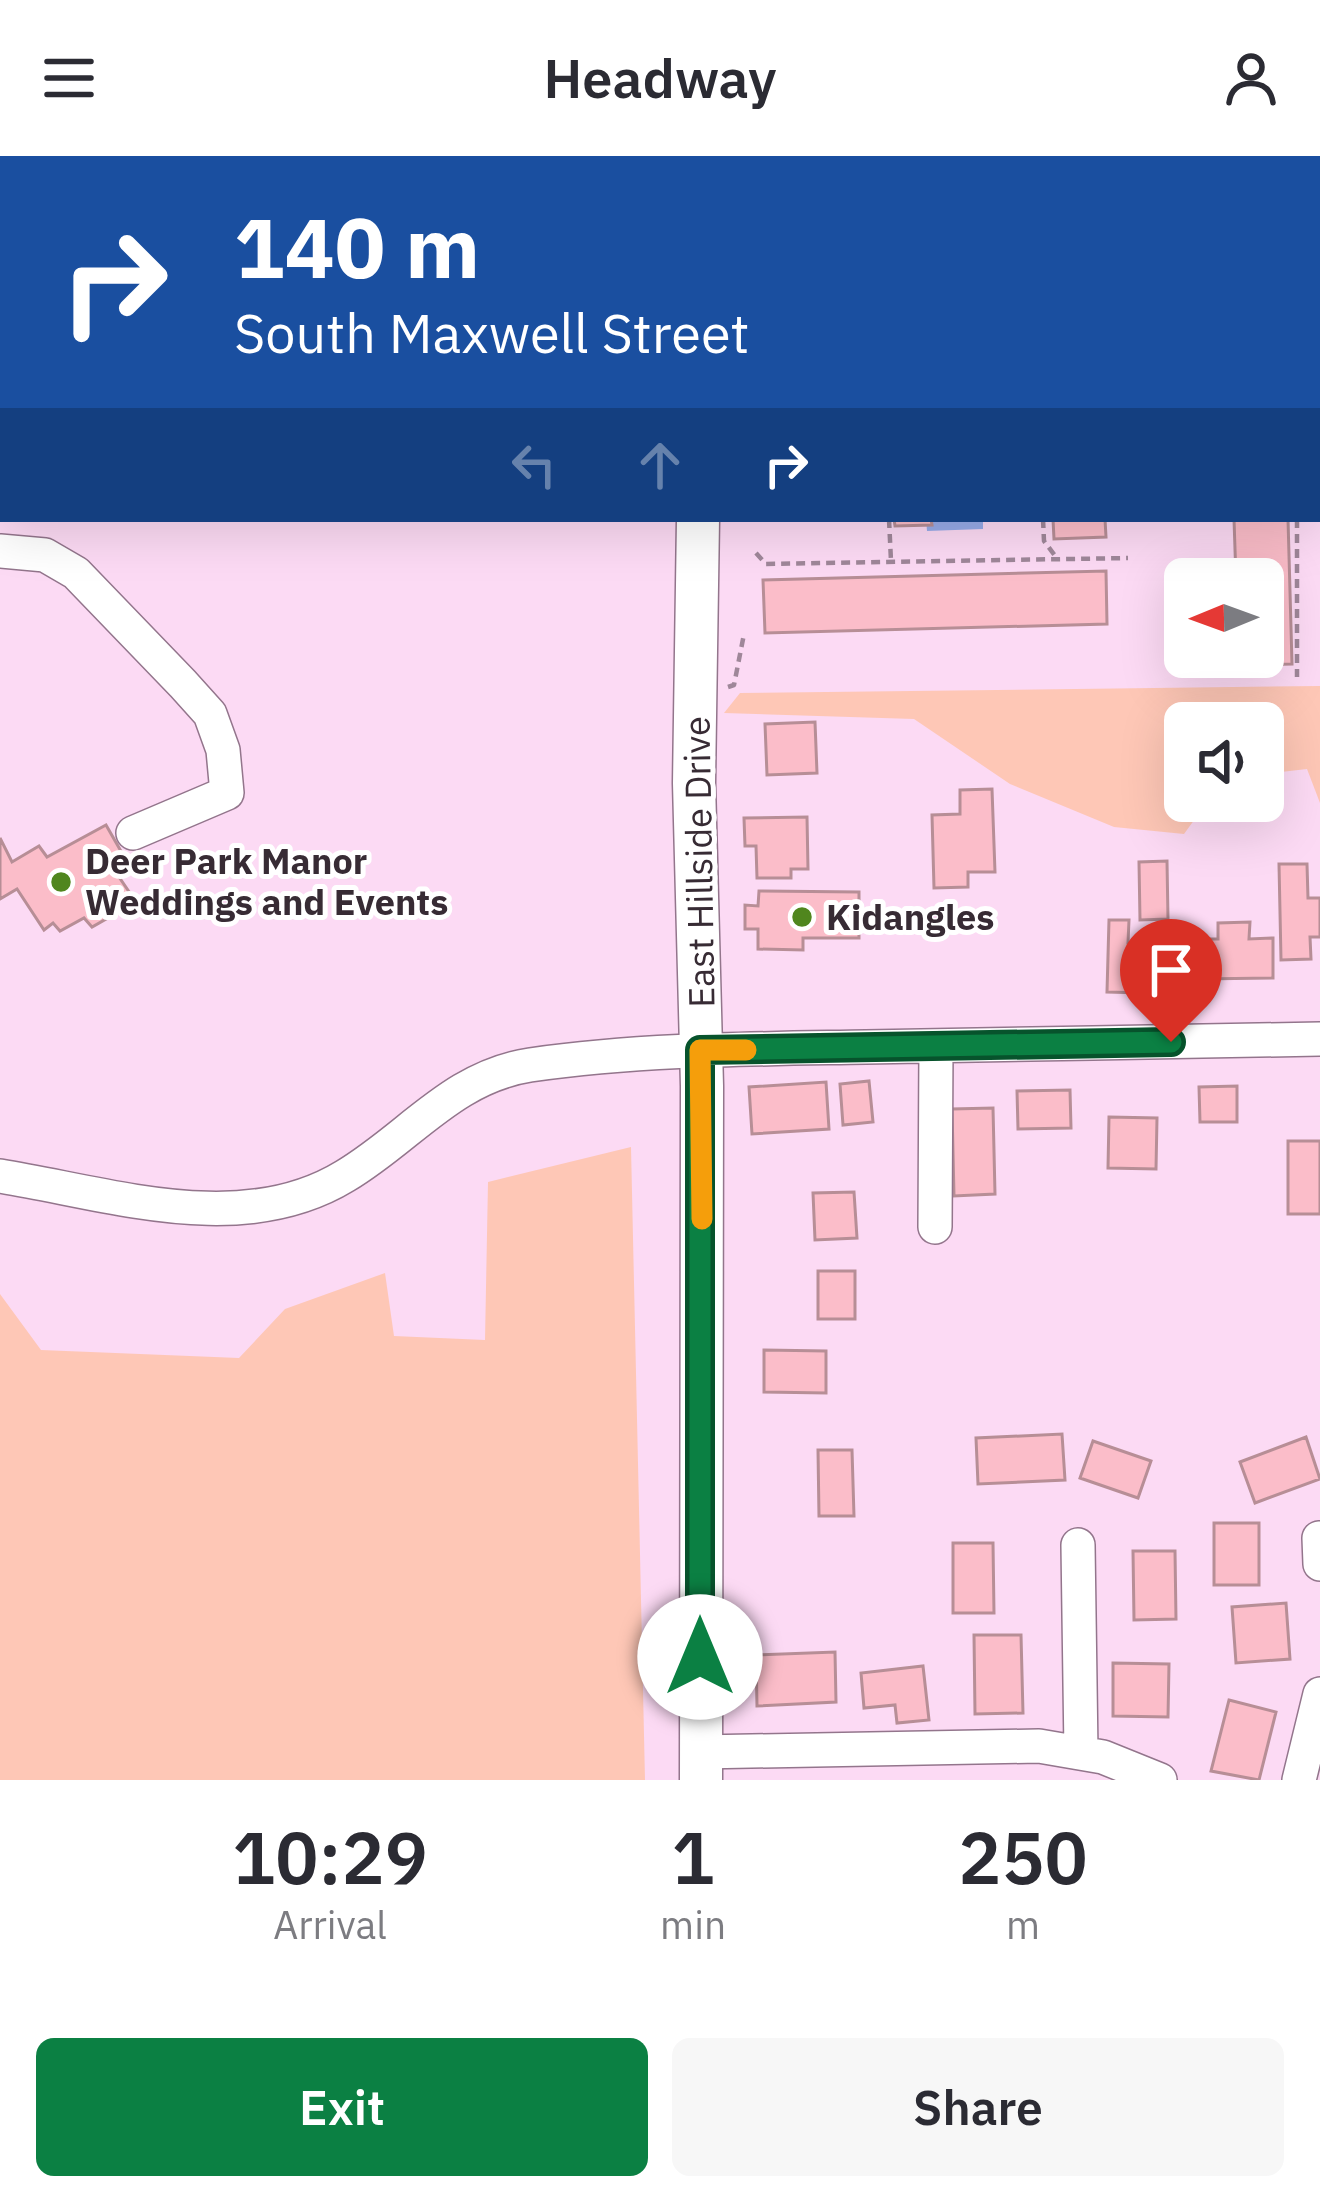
<!DOCTYPE html>
<style>
body{margin:0;font-family:"IBM Plex Sans",sans-serif;background:#f7f7f7;color:#2b2b33;height:100vh;display:flex;flex-direction:column;font-size:45px;white-space:nowrap}
*{box-sizing:border-box;margin:0}
p{font-size:39px;color:#7c7c81}
.icon{flex:none;width:66px;height:66px;fill:none;stroke:currentColor;stroke-width:2;stroke-linecap:round;stroke-linejoin:round}
.map{position:relative;height:1624px;overflow:hidden}
.side{display:flex;flex-direction:column;background:#fff;flex:1}
.side>*{flex:none}
.top-card{position:absolute;left:0px;top:0px;width:1320px;height:366px;box-shadow:0 12px 48px #0002;background:#1a4fa0;color:#fff;overflow:hidden}
.needle{width:78px;rotate:269deg}
.controls{position:absolute;left:1164px;top:402px;display:grid;gap:24px}
.controls a{display:grid;place-items:center;width:120px;height:120px;border-radius:18px;background:#fff;box-shadow:0 12px 48px #0002;font-size:60px}
.pin{position:absolute;display:grid;place-items:center;width:102px;height:102px;color:#fff;margin:-123px -51px;border-radius:50% 50% 50% 0;rotate:-45deg;box-shadow:0 0 12px #0007}
.pin .icon{rotate:45deg}
.me{position:absolute;width:132px;margin:-66px;rotate:0deg;stroke-linejoin:round;filter:drop-shadow(0 0 9px #0008)}
.turn{display:flex;align-items:center;gap:42px;height:252px;padding:0 36px;font-size:54px}
.turn .icon{width:156px;height:156px;stroke-width:2.5}
.turn b{display:block;font-size:84px;line-height:102px}
.lanes{display:flex;align-items:center;height:114px;padding:0 36px;background:#0003;justify-content:center;gap:60px;direction:ltr}
.lanes .off{opacity:.35}
.eta{display:flex;justify-content:space-evenly;align-items:center;height:204px;text-align:center}
.eta b{font-size:72px;font-weight:600;line-height:84px}
.cta{display:flex;gap:24px;margin-top:auto;padding:24px 36px}
.cta a{flex:1;height:138px;border-radius:18px;background:#0b8043;color:#fff;font-size:48px;font-weight:600;line-height:138px;text-align:center}
.cta a+a{background:#f7f7f7;color:#2b2b33}
header{display:flex;justify-content:space-between;align-items:center;height:156px;padding:0 36px;background:#fff;font-size:54px;font-weight:600}
.map>svg:first-child{display:block}
.green{fill:#fec7b6}
.water{fill:#97abe9}
.building{fill:#fbbdc9;stroke:#b78e96;stroke-width:3}
.lines{fill:none;stroke-linecap:round;stroke-linejoin:round}
.minor-casing{stroke:#93758c;stroke-width:36}
.major-casing{stroke:#93758c;stroke-width:45}
.path{stroke:#9f8799;stroke-width:4.5;stroke-dasharray:9 6;stroke-linecap:butt}
.minor{stroke:#fff;stroke-width:33}
.major{stroke:#fff;stroke-width:42}
.route-casing{stroke:#07532c;stroke-width:30}
.route{stroke:#0b8043;stroke-width:21}
.slow{stroke:#f59e0b;stroke-width:21}
.poi-dot{fill:#50861e;stroke:#fff;stroke-width:4.5}
.labels{text-anchor:middle;stroke-width:10;stroke-linejoin:round;paint-order:stroke}
.poi-label{font-size:36px;font-weight:bold;fill:#372b34;stroke:#fff;text-anchor:start}
.street-label{font-size:36px;fill:#372b34;stroke:#fff}
</style>
<header><svg class="icon" aria-label="menu" viewBox="0 0 24 24"><path d="M4 6h16M4 12h16M4 18h16"/></svg>Headway<svg class="icon" aria-label="person" viewBox="0 0 24 24"><circle cx="12" cy="8" r="4"/><path d="M4 21q1-7 8-7t8 7"/></svg></header>
<div class="map">
<svg width="1320" height="1624" viewBox="0 0 1320 1624">
<rect width="100%" height="100%" fill="#fcdaf4"/>
<path class="green" d="M1320 530V647L1307 613 1263 618V567H1185V645H1208L1184 678 1114 671 1010 628 914 563 724 557 740 537Z
M631 991 645 1624H0V1138L41 1194 239 1202 285 1153 385 1117 394 1180 485 1184 488 1026Z"/>
<path class="water" d="M926 363H983V373L927 375Z"/>
<path class="building" d="M1228 0H1280V3H1228Z
M0 3H3L0 68Z
M894 363H931L932 369 895 370Z
M1053 363H1105L1106 381 1054 383Z
M1234 363H1288L1292 508 1238 509V501H1263V423H1236Z
M1106 415 1107 468 765 477 763 424Z
M815 566 817 617 767 619 765 568Z
M992 633 995 716H968V731L934 732 932 659 960 658V634Z
M807 661 808 713H791V722H757L756 690H745L744 662Z
M106 669 130 711 117 718 136 746 92 771 84 762 60 775 53 767 44 774 17 733 0 743V682L12 706 39 690 47 701Z
M1167 705 1168 763 1140 764 1139 706Z
M1279 708H1307L1308 742H1320V781H1310L1311 803 1281 804Z
M759 735 859 736V782H803V794L758 793V773H745V749L758 750Z
M1109 764H1129L1128 787H1145L1144 837 1107 836Z
M1250 766 1249 783 1273 782V822L1199 823 1198 783H1218V767Z
M869 925 873 966 843 969 840 928Z
M826 926 829 973 752 978 749 931Z
M1237 930V966H1200L1199 931Z
M1070 934 1071 972 1018 973 1017 935Z
M993 952 995 1038 954 1040 952 953Z
M1109 961 1157 962 1156 1013 1108 1012Z
M1288 985H1320V1058H1288Z
M854 1036 857 1082 815 1084 813 1037Z
M818 1115H855V1163H818Z
M764 1194 826 1195V1237L764 1236Z
M1062 1278 1065 1324 978 1328 976 1282Z
M1306 1281 1320 1323 1255 1347 1240 1306Z
M1093 1285 1151 1305 1138 1342 1080 1322Z
M818 1294H852L854 1360H819Z
M1214 1367H1259V1429H1214Z
M953 1387H993L994 1457H953Z
M1133 1395H1175L1176 1463 1134 1464Z
M1286 1447 1290 1503 1236 1507 1232 1451Z
M974 1479H1021L1023 1557 975 1558Z
M835 1496 836 1546 757 1550 756 1499Z
M1113 1507 1169 1508 1168 1561 1113 1560Z
M923 1510 929 1564 897 1567 895 1549 864 1552 861 1517Z
M1229 1544 1276 1556 1259 1624 1211 1615Z"/>
<g class="lines">
<defs>
<path id="minor" d="M0 395 45 399 76 417 183 528 210 558 223 594 227 637 133 677
M0 1020C111 1038 242 1083 345 1020 409 982 452 921 530 909 641 893 754 893 866 891 1017 888 1169 886 1320 883
M935 1071 936 890
M1319 1382 1320 1408
M1078 1389 1081 1596
M700 1596 1039 1590 1103 1601 1160 1624
M1299 1624 1320 1538"/>
<path id="major" d="M699 3V0
M698 363 694 627 702 930 701 1624"/>
</defs>
<use href="#minor" class="minor-casing"/>
<use href="#major" class="major-casing"/>
<path class="path" d="M820 0 821 3
M874 0V3
M998 0V3
M1050 0V3
M1292 0V3
M1317 167 1320 166
M1317 321 1320 320
M889 363 891 405
M1043 363 1044 385 1056 401
M1297 363V521
M756 397 766 408 1128 402
M728 531 734 529 744 478"/>
<use href="#minor" class="minor"/>
<use href="#major" class="major"/>
</g>
<g class="lines">
<defs>
<path id="route" d="M700 1501V894L1171 886"/>
</defs>
<use href="#route" class="route-casing"/>
<use href="#route" class="route"/>
<path class="slow" d="M702 1063 700 894H746"/>
</g>
<g class="poi-dot">
<circle cx="61" cy="726" r="12"/>
<circle cx="802" cy="761" r="12"/>
</g>
<g class="labels">
<g class="poi-label">
<text x="85" y="718">Deer Park Manor<tspan x="85" dy="41">Weddings and Events</tspan></text>
<text x="826" y="774">Kidangles</text>
</g>
<g class="street-label">
<text transform="translate(699 706) rotate(-91)" y="13">East Hillside Drive</text>
</g>
</g>
</svg>
<div class="controls">
<a><svg class="needle" viewBox="-14 -14 28 28"><path d="M0-13l5 13h-10z" fill="#e53935"/><path d="M0 13l5-13h-10z" fill="#7c7c81"/></svg></a>
<a><svg class="icon" aria-label="sound" viewBox="0 0 24 24"><path d="M4 9h4l5-4v14l-5-4H4zM17 9q2 3 0 6"/></svg></a>
</div>
<div class="pin" style="left:1171px;top:886px;background:#d93025"><svg class="icon" aria-label="arrive" viewBox="0 0 24 24"><path d="M6 21V4h12l-3 4 3 4H6"/></svg></div>
<svg class="me" style="left:700px;top:1501px" viewBox="-20 -20 40 40"><circle r="19" fill="#fff"/><path d="M0-13L10 11 0 6-10 11z" fill="#0b8043"/></svg>
<div class="top-card">
<div class="turn"><svg class="icon" aria-label="right" viewBox="0 0 24 24"><path d="M7 20v-9h11M14 6l5 5-5 5"/></svg><div><b>140 m</b>South Maxwell Street</div></div>
<div class="lanes"><svg class="icon off" aria-label="left" viewBox="0 0 24 24"><path d="M17 20v-9H6M10 6l-5 5 5 5"/></svg><svg class="icon off" aria-label="ahead" viewBox="0 0 24 24"><path d="M12 20V5M6 11l6-6 6 6"/></svg><svg class="icon" aria-label="right" viewBox="0 0 24 24"><path d="M7 20v-9h11M14 6l5 5-5 5"/></svg></div>
</div>
</div>
<section class="side">
<div class="eta">
<div><b>10:29</b><p>Arrival</p></div>
<div><b>1</b><p>min</p></div>
<div><b>250</b><p>m</p></div>
</div>
<div class="cta"><a>Exit</a><a>Share</a></div>
</section>
